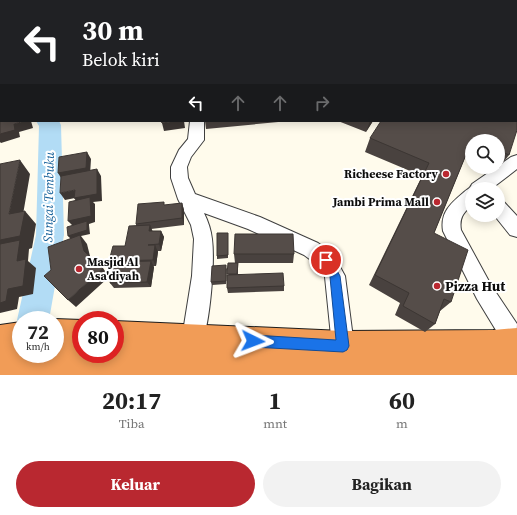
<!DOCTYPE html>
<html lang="id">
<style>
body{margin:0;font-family:"Source Serif 4",serif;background:#f2f2f2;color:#222;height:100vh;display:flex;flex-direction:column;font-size:15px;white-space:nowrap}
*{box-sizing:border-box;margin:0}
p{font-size:13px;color:#767676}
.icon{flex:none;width:22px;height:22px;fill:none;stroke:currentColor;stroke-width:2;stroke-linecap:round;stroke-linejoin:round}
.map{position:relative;height:375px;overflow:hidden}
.panel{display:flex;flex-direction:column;background:#fff;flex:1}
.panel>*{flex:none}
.top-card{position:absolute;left:0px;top:0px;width:517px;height:122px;box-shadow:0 2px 10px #0003;background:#202124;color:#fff;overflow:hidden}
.buttons{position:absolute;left:465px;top:134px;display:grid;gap:8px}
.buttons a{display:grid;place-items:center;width:40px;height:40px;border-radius:50%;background:#fff;box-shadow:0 2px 10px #0003;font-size:20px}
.speed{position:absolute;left:12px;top:311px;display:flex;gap:8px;font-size:20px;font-weight:700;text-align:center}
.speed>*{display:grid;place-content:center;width:52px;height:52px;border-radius:50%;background:#fff;box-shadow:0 2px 10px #0003;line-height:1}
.speed small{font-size:10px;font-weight:400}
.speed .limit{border:6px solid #d22;background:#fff;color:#111}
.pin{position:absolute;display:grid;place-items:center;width:34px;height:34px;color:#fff;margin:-17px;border:2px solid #fff;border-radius:50%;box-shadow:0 1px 4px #0007}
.me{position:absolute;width:44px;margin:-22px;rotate:93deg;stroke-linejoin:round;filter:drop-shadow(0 0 3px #0008)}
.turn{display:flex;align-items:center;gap:14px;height:84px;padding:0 16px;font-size:18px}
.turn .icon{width:52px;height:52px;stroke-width:2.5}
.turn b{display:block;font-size:28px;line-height:34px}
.lanes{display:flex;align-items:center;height:38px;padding:0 16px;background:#0003;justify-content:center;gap:20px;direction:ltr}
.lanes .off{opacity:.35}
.eta{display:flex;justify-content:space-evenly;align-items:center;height:68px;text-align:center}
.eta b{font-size:24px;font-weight:700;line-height:28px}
.cta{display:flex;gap:8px;margin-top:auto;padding:8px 16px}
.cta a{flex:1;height:46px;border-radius:24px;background:#b92830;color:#fff;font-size:16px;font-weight:700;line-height:46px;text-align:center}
.cta a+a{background:#f2f2f2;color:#222}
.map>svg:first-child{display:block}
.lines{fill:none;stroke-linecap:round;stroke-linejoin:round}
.river{fill:#b2dcf5;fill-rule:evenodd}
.minor-casing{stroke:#3f3f3f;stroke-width:2}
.highway-casing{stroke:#1d1d1d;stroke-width:2}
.minor{fill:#fff;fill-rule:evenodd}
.highway{fill:#f19c57;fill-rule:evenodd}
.wall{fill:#49423f}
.shaded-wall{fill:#3c3633}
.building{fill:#554d49;stroke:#3c3633}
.route{fill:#1a73e8;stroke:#114b97}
.poi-dot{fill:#b92830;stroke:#fff;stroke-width:1.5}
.labels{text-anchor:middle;stroke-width:4;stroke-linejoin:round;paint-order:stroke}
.poi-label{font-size:12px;font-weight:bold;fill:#0c0c0c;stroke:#fff;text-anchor:end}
.water-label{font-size:13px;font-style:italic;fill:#19639b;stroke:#fff}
.near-poi-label{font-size:14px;font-weight:bold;fill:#0c0c0c;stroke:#fff;text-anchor:start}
</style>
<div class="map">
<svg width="517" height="375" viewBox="0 0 517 375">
<rect width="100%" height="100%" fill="#fffbec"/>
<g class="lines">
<path class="river" d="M0 58 1 59V71L0 70Z
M36 121H59L61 125 64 235 49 320H21V329L17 320 36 235 39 126Z"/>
<defs>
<path id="minor" d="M416 0H427L416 1Z
M190 121H204V140L191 157 187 167 188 178 195 194 260 217 318 243 333 254 345 276 354 346 351 354 343 357 335 354 332 346 325 277 319 266 304 255 248 229 204 213C208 221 211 230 212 239 215 263 210 324 201 346L193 349 185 346 182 338 192 276 194 239 191 225 178 199 171 178V167L179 150 188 139Z
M517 155V169L491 189H472V205C463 213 459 218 461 230L491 285 517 324 516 353 508 350 477 299 443 231C440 213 450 204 463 193 467 189 470 189 472 184L511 157Z
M498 200 504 202 517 216V237L510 235 494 215H498Z"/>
<path id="highway" d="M55 319 82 320 81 354H115V321L343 331 493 330 517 328V375H0V325L21 322V354H55V320H52Z"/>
</defs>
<use href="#minor" class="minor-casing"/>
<use href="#highway" class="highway-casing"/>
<use href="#minor" class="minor"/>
<use href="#highway" class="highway"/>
</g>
<path class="wall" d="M88 0H152L157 1H89Z
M262 0H300V1H262Z
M338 0H372L373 1H338Z
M459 0H491L490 1H459Z
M517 27V50H516V29Z
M517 63 509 155 499 168 496 167H498V141H472V158L466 155 434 233 451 302 440 311 435 324 425 332 395 315 400 303 369 285 422 176 365 152 370 138 516 64Z
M205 121H289L206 129Z
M338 121H373L366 132Z
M182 203 184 210V225L151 229 152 231H161L164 237 161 251H158L156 266H153L154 267 151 287 114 288 110 283 114 267 109 261 125 246 136 226V224Z
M228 236V258L217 259V256Z
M234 254H294L293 263H235Z
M238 263V274L284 286V291L228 293 227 288 228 275Z
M227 268 226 284 212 285 211 282Z"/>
<path class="shaded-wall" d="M1 11V28L0 29V12Z
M0 108H1V115L0 113Z
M25 121H31L33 128 19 132 20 137 1 143 0 142V134L14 124Z
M178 121H184L185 128 164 131 162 123Z
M370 121H373L366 132Z
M87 152 91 159 90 175 63 181 58 173Z
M20 160 30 174 21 226 9 214Z
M97 169 101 176 102 201 93 202 95 204V222L89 224V225L90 234 81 236 87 244 91 260 68 236 74 227 68 221 79 205 74 198Z
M75 190 80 197 65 200 60 193Z
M182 203 184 210V225L182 218Z
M25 211 36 224 32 248 29 249 28 261 36 268 33 294 19 297 17 309 0 313V240Z
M150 225 153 232 149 231Z
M161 231 164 237 161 251 159 244Z
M155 245 158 252 156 266 153 260Z
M151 261 154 267 151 287 147 282Z
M103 268 109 277 76 307 68 300Z"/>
<path class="building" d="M100 0H124L129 1H99Z
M124 0H150L149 1H129Z
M344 0H372L373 1H344Z
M436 0H446L450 1H435Z
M472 0H487L486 1H475Z
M517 27V41H516V29Z
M516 64H517V130L509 155 498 150V141H473L472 140 434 233 468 250 451 302 444 299 435 324 403 306 409 293 375 275 429 163 370 138 381 121H516Z
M0 88H1V108H0Z
M0 120H1V121H25L14 124 15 130 0 134Z
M161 121H178L162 123Z
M87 152 86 168 58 173 59 157Z
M20 160 9 214 25 211 20 236 0 240V164Z
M97 169V194L74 198 75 190 60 193 61 176Z
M90 197 91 216 68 221 69 202Z
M164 202V205L182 203V218L136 224 138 204Z
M87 221V230L68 236 67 227Z
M150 225 149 231H161L159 244 148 245H155L153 260 109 261 113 246H125L129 226Z
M217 233H228V255L217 256Z
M235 234H293L294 254H234Z
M80 235 84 251 103 268 68 300 44 276 51 270 48 247Z
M20 240 17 261 26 259 23 286 8 289 6 301 0 303V244Z
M151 261 147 282 110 283 115 262Z
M228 263H238L237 274H227Z
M226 265V281L211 282 212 266Z
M283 273 284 286 227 288V275Z"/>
<path class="route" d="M326 255 329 256 340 276 349 346 347 350 343 352 253 347 249 345 247 341 249 337 253 335 336 340 330 277 320 260 322 256Z"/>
<g class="poi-dot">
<circle cx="446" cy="174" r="4"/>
<circle cx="437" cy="202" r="4"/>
<circle cx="79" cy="269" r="4"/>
<circle cx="437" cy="286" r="4"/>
</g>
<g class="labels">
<g class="poi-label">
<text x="438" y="178">Richeese Factory</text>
<text x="429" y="206">Jambi Prima Mall</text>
<text x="87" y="266" text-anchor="start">Masjid Al<tspan x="87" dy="14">Asa'diyah</tspan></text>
</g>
<g class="water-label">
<text transform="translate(48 197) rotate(-89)" y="5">Sungai Tembuku</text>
</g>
<g class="near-poi-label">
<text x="445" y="291">Pizza Hut</text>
</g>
</g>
</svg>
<div class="buttons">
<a><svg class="icon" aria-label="search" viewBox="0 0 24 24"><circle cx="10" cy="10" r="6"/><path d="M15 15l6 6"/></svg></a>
<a><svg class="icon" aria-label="layers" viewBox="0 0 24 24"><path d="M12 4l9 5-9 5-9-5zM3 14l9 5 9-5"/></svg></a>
</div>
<div class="speed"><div>72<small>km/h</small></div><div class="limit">80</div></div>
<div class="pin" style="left:326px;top:260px;background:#d93025"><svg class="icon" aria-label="arrive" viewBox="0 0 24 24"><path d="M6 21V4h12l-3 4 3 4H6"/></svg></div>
<svg class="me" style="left:253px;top:341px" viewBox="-20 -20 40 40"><path d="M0-17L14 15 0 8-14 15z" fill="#1a73e8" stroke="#fff" stroke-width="4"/></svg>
<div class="top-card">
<div class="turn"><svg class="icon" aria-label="left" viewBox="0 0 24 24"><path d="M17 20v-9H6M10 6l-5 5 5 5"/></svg><div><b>30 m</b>Belok kiri</div></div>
<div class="lanes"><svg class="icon" aria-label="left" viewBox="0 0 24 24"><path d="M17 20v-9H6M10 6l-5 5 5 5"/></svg><svg class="icon off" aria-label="ahead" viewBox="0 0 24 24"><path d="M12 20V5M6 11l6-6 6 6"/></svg><svg class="icon off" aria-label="ahead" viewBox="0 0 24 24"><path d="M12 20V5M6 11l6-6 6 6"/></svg><svg class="icon off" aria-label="right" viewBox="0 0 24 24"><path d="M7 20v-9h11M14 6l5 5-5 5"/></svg></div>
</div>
</div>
<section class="panel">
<div class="eta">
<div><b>20:17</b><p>Tiba</p></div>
<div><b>1</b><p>mnt</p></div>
<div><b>60</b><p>m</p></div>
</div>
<div class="cta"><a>Keluar</a><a>Bagikan</a></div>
</section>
